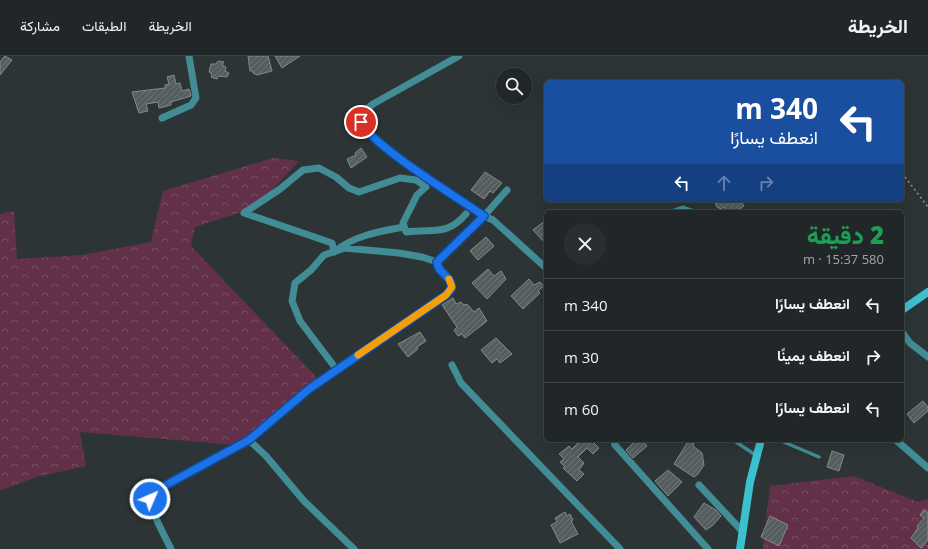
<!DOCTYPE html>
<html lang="ar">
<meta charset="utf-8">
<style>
body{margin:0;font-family:"Open Sans",Vazirmatn,sans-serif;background:#292f30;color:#f1f3f6;direction:rtl;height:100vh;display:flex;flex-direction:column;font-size:15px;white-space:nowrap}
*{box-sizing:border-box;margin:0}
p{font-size:13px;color:#a2a5a8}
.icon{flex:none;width:22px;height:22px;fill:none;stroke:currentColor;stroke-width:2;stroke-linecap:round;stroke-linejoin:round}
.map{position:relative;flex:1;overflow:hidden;direction:ltr}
.side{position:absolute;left:544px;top:154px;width:360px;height:232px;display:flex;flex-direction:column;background:#212728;border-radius:6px;box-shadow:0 4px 16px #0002,0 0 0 1px #3e4445;direction:rtl}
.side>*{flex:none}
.hud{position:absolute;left:544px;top:24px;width:360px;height:122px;border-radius:6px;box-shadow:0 4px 16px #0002,0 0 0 1px #3e4445;direction:rtl;background:#1a4fa0;color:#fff;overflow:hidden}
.fabs{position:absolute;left:496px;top:12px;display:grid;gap:8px}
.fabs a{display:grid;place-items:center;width:36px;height:36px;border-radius:50%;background:#212728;box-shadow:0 4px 16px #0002,0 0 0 1px #3e4445;font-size:20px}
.pin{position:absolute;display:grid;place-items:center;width:34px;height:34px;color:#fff;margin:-17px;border:2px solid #fff;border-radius:50%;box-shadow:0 1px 4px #0007}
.me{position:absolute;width:44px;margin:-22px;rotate:45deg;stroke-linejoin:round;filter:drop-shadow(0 0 3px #0008)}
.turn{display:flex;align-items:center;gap:14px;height:84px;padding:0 20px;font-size:18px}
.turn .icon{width:52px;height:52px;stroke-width:2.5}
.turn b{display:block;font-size:28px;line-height:34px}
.lanes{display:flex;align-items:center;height:38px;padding:0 20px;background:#0003;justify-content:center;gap:20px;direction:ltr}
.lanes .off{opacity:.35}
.round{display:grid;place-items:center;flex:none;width:42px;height:42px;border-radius:21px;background:#292f30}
.overview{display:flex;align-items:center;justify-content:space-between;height:68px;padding:0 20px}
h1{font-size:24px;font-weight:800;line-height:30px;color:#1e9e55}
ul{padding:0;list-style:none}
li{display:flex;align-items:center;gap:12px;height:52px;padding:0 20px;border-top:1px solid #3e4445}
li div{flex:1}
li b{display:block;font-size:15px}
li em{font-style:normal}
header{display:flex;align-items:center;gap:24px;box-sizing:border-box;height:56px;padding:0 20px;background:#212728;border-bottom:1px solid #3e4445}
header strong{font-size:19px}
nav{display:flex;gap:22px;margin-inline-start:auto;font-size:14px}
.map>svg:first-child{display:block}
.forest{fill:url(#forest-crowns)}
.building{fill:url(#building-hatch);stroke:#828b8c}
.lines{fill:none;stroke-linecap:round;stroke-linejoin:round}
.path{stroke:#8f9596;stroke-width:1.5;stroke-dasharray:2 3;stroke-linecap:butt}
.service{stroke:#428d95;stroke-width:3.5}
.minor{stroke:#428d95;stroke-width:7}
.secondary{stroke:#3ac1cd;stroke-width:8}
.route-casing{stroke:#114b97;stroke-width:10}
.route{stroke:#1a73e8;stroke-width:7}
.slow{stroke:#f59e0b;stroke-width:7}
</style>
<header>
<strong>الخريطة</strong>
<nav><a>الخريطة</a><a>الطبقات</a><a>مشاركة</a></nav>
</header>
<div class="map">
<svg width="928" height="493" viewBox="0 0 928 493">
<defs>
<pattern id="forest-crowns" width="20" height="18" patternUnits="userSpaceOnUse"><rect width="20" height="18" fill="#623149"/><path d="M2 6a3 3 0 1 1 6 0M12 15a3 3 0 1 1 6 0" fill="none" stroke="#784f63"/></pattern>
<pattern id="building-hatch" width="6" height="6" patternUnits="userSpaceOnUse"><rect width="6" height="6" fill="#555d5e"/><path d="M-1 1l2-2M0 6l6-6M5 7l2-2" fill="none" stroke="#6d7475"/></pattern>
</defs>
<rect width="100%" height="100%" fill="#2c3435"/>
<path class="forest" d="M273 102 299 105 257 151 195 171 191 190 323 328 236 389 80 376 86 410 36 421 0 435V158L14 155 17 203 82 199 151 186 163 135Z
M854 420 918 446 928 443V493H763L770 430Z"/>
<path class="building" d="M5 0 12 4 0 19V6Z
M248 0H268L272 15 257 19 253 17V15H250Z
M275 0H300L282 12Z
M218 5 224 6 222 9 226 11 225 15 229 17 227 21 218 20 217 23 211 21 212 18 209 16 211 8H216Z
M174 19 176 28 180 27 182 35 189 33 191 40 171 46V49L159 52 158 46 146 48 148 55 139 57 132 36 165 32V29L169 28 167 21Z
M361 92 367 101 351 112 347 103 356 99 355 97Z
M485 116 502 127 493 137 490 135 484 143 471 134Z
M714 144H740L744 150 735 156H727L724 151 721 153 717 151Z
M546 164V188L533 174Z
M486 181 494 190 478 204 470 195Z
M488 213 494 220 501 215 506 223 487 243 472 227Z
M529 223 534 229 540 226 544 230 538 235 540 237 523 253 511 240Z
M453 242 456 248 461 246 464 249 467 248 474 256 479 252 487 265 465 282 462 278 458 280 454 274 457 271 442 249Z
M420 276 426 285 417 291 418 293 408 301 398 288Z
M496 282 512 298 500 307 497 303 492 307 481 294Z
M923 345 928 351V355L914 367 907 358Z
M581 384H591L599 392 593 398 587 392 578 401 584 407 579 414 584 418 577 425 563 412 565 411 560 406 564 403 559 398 569 390 572 393Z
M636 384H642L647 390 633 402 626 394Z
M689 384H695L693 390 702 397 704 409 698 418 694 421 674 408Z
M832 395 844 399 839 415 827 411Z
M668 414 682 426 668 440 655 425Z
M704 447 716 454 721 460 713 469 706 474 694 461Z
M924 454 928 457V484L921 492 911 482 918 472 917 470 924 462 920 459Z
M565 456 567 460 570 458 573 464 571 465 578 478 560 487 551 469 557 466 555 462Z
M770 460 788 469 779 490 761 481Z"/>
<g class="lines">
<path class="path" d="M902 117 928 151"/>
<path class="service" d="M733 384 757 400
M779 384 819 401"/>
<path class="minor" d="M162 62 191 49 196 42 189 0
M507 134 484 160 493 164 546 212
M674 156 683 153 691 156
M404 171C380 175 353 180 334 196L332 187 244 157 280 133 303 114 319 112 336 121 349 132 359 136 400 122 416 124 426 131 417 139 403 167 406 176C433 172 446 181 466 158
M902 276 910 287 928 301
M452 309 461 327 620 493
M337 314 300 265 292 245 295 227 311 214 324 199 345 192 399 197 422 201 437 206
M614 384 615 389 708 493
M896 384 928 412
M699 429 743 476
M171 493C165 480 148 452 151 439L171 426 249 384
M354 493 304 445 266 400 249 384 309 333 446 239 451 233C454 221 437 217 437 206L484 160C464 146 367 85 361 67 358 58 367 53 373 48L459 0"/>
<path class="secondary" d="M902 254 928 236
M740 493 750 426 761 384"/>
</g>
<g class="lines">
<defs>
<path id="route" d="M150 443 153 436 249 384 309 333 446 239 451 233C454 221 437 217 437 206L484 160C460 143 371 89 361 66"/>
</defs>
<use href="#route" class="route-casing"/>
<use href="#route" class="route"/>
<path class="slow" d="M358 299 446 239 452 231 449 223"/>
</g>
</svg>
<div class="fabs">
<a><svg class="icon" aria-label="search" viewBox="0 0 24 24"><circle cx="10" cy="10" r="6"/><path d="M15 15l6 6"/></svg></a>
</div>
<div class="pin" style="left:361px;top:66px;background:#d93025"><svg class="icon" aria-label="arrive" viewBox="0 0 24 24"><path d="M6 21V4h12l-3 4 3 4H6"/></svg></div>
<svg class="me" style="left:150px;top:443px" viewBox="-20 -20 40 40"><circle r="17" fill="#1a73e8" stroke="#fff" stroke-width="3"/><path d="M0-11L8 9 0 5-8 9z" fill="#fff"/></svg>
<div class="hud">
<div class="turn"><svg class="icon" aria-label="left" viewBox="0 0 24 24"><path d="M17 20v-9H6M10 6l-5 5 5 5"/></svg><div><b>340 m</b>انعطف يسارًا</div></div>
<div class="lanes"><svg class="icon" aria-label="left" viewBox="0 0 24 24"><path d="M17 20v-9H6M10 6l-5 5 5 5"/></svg><svg class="icon off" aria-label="ahead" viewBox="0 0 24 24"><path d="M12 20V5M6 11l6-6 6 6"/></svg><svg class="icon off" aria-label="right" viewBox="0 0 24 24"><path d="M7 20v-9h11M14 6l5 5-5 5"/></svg></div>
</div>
<section class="side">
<div class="overview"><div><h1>2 دقيقة</h1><p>580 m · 15:37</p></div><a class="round"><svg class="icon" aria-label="close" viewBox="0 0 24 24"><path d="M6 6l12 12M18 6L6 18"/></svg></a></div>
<ul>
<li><svg class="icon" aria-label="left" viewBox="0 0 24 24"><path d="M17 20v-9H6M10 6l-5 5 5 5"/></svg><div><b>انعطف يسارًا</b></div><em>340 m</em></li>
<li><svg class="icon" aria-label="right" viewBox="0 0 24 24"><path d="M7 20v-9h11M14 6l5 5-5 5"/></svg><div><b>انعطف يمينًا</b></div><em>30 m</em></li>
<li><svg class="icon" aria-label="left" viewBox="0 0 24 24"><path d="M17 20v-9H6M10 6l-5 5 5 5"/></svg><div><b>انعطف يسارًا</b></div><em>60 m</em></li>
</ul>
</section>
</div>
